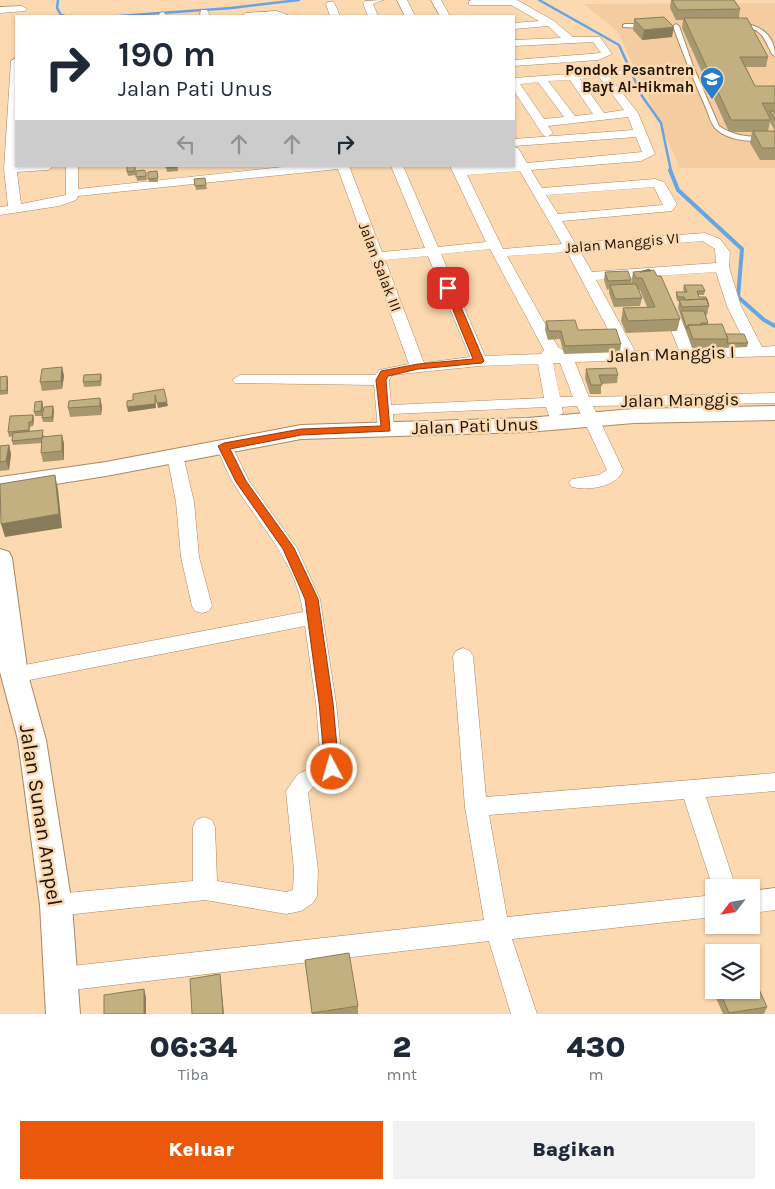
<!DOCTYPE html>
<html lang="id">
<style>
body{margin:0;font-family:Karla,sans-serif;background:#f2f2f3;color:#1f2937;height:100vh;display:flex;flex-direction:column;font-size:19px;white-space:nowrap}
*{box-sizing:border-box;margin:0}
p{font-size:16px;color:#747a83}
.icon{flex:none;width:28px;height:28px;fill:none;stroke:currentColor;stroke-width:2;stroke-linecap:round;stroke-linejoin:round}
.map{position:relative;height:1014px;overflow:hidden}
.sheet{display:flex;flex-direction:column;background:#fff;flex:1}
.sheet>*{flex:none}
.top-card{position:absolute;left:15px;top:15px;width:500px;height:152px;border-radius:0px;box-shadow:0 1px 4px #0004;background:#fff;color:#1f2937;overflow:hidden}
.needle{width:32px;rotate:239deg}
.tools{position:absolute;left:705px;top:879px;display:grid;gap:10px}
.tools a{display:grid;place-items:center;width:55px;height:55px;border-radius:0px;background:#fff;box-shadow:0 1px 4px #0004;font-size:25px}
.pin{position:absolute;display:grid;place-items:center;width:42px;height:42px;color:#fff;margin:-21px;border-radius:10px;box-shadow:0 2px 8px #0006}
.me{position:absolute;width:55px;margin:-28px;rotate:354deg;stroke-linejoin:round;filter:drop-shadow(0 0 4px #0008)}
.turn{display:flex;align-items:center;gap:18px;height:105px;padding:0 20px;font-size:22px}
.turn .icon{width:65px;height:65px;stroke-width:2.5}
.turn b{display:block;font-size:35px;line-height:42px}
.lanes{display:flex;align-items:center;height:48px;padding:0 20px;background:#0003;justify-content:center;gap:25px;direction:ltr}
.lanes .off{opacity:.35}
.eta{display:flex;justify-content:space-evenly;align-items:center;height:85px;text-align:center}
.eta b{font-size:30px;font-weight:800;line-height:35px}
.primary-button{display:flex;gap:10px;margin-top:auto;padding:10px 20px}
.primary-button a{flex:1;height:58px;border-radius:0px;background:#ea580c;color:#fff;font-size:20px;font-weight:800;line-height:58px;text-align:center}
.primary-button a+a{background:#f2f2f3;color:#1f2937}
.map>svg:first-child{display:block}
.built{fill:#f5cc9f}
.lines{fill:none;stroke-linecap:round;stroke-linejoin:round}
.stream-far1{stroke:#66a5e3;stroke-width:2.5}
.stream{stroke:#66a5e3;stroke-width:4}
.lane-casing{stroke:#aa8863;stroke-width:2}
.street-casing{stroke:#aa8863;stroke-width:1}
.secondary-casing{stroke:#aa8863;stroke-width:2}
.lane{fill:#fff;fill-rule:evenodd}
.street{fill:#fff;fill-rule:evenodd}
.secondary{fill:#fff;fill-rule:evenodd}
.wall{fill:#a7976f;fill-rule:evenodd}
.shaded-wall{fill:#887b5a}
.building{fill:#c2b081;stroke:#887b5a}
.route{fill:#ea580c;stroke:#983908}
.labels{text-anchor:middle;stroke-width:5;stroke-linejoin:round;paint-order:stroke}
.far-poi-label{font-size:15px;font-weight:bold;fill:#1e1204;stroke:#fdd9b1;text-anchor:end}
.far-street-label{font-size:15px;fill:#1e1204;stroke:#fdd9b1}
.street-label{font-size:18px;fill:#1e1204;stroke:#fdd9b1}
.near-street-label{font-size:21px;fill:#1e1204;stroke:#fdd9b1}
</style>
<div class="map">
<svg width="775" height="1014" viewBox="0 0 775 1014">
<rect width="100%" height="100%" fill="#fdd9b1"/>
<path class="built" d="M775 3V168H680L618 32 584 4Z"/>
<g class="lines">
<path class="stream-far1" d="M58 0 57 8 61 15 65 16
M539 0 619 45 642 96 661 123 671 171
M119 16 231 8 299 0"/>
<path class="stream" d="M670 170 678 190 742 249 738 297 764 320 775 326"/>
<defs>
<path id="lane" d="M741 23C760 25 775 35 775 56L772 54C762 34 762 29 739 26L738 25Z
M625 24H645L648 26 645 28 623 27V25Z
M676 24 679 26 693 66 719 126C736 138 755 137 775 137V141C756 141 731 143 716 129 711 124 709 115 706 108 694 81 683 54 673 26Z"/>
<path id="street" d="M383 0 373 4 378 16H368L363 3 365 1Z
M397 0H407L415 16H405Z
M431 0H441L450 16H440Z
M472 0H517L554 21 573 37H600L612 54 598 60 514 66V60L601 53 593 42 514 46V40L561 38 548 26 514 29V23L539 21 511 5H469V1Z
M328 2H334L340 16H330L326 4Z
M22 6 27 9 25 11 0 13V7Z
M201 10H207L210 16H200Z
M277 11 290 16H241L246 13Z
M163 12 168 16H158L160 13Z
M16 58V166H54L48 170 17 172 21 204 66 195V166H78V189L292 166H349L382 252 425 248 391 166H403L438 247 486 242 450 166H514V147L518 148 527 163 642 152 636 137 514 146V139L633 130 628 117 548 126 553 133 547 137 543 135 514 91V78L625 70V74L609 76 638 113 655 154 641 161 531 170 542 188 655 179 664 182 677 204 672 211 562 221 575 243 705 233 720 239 730 252 729 267 741 306 762 347 775 346V356L575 362 589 397 775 393V403L593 406 623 470C617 487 588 491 572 487L569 483 572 479 599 475 607 470 577 406 562 407 563 413 555 418 549 416 546 407 393 414 394 429 392 433H380L378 429 374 385 235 383 232 380 240 375H375L379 370 409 364 338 169 78 196 76 200 59 206 0 215V207L8 206 4 169 11 61ZM599 77 624 110 604 113 580 79ZM570 80 593 114 575 116 548 81ZM538 82 564 117 544 119 520 84ZM520 171 562 244 503 249 467 175ZM654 187 663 205 558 214 546 195ZM703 241 715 249 716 263 592 272 580 251ZM490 249 544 350 541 354 485 356 441 254ZM567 252 620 352 568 353 558 347 507 256ZM428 256 470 357 424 363 385 260ZM716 272 727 306 747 347 694 349 676 308 669 304 662 308 679 350 635 351 596 280ZM553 363H560L573 397H560ZM538 364 544 398 391 405 389 380 392 375 479 366Z
M224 441 230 442 249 481 297 548 320 599 336 703 343 769 340 775 314 786 308 793 318 870 317 896 313 903 301 911 286 914 205 900 56 916 48 913 44 905 48 897 56 894 193 881V827L196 820 204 817 212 820 215 827 217 881 286 892 293 890 294 870 286 791 298 774 321 764 316 703 305 626 14 683 7 680 4 675 7 670 14 667 303 612C297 563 259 525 234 484 227 473 222 459 216 446L218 442Z
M175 450 181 451 183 455 194 502 199 557 212 606 209 611 202 613 195 611 192 606 181 557 176 502 167 455 169 451Z
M463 648 470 651 473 656 486 797 775 773V791L706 797 736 888H714V891L684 799 489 815 507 917 714 895V917L512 939 537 1014H511L489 941 63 991 54 987 51 979 54 971 63 967 484 920 465 807 453 656 456 651Z
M775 888V910L751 913V891Z"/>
<path id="secondary" d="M775 406V420L634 423 527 432 301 439 106 476 0 493V477L106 462 301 425 527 418 634 409Z
M0 549 9 552 12 558 28 675 46 740 72 905 80 1014H46L40 905 18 740 0 672Z"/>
</defs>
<use href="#lane" class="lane-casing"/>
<use href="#street" class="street-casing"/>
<use href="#secondary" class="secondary-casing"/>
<use href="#lane" class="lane"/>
<use href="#street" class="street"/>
<use href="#secondary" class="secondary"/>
</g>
<path class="wall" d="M671 0H734L740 9 739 18 768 57 766 67H746L755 86H775V160H760L750 143 752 132H729L682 28 683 20H676L670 8ZM770 122 775 131H768Z
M634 19 672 37 642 40 633 30Z
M135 166 136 175 128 176 127 172Z
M166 166H178V171L167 172Z
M136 171 146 172 147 180 137 181Z
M157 171 158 182H149L148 172Z
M194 179 206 185 207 189 196 190Z
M605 272 631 280V284L633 272 657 275 680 319 677 331 626 333 621 321 623 308 647 307 640 290H639L642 298 640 306 614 307 609 293V289L607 290 604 280Z
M684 285 705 291 704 295H699V297L708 304 709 306 707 315H706L708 325 726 334 748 343 747 347 692 348 678 308 679 301H677L676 296V292H684L683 289Z
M546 321 578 330 621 344 620 352 564 354 560 339 548 340 545 330Z
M62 367 64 376 62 389 42 391 40 382Z
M586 369 618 375 617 383 601 384V394H590L585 378Z
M101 374 102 378 101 386 84 387 83 382Z
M7 376 8 381V394L0 395V377Z
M100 398 102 407 101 415 70 417 68 408Z
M42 401 43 406 42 416H35L34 412Z
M54 410 53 422H43L42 418Z
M33 415 34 419 33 426 30 427V431L44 435V437L62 435 64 444V460L43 462 41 453 42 443 13 445 12 441 13 436 9 437 8 432Z
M9 445 11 454 9 470 0 471V446Z
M305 960 358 1006V1014H312Z
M711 972 714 977V990H751L767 1007 764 1014H723L708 980Z"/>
<path class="shaded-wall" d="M674 27 672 37 642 40 644 30Z
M62 367 64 376 62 389 61 381Z
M7 376 8 381V394L7 390Z
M155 395 156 408 128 412 127 407Z
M100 398 102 407 101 415 100 406Z
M42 401 43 406 42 416 41 411Z
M167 402 168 406 158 408 157 403Z
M53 406 54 410 53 422 52 417Z
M33 415 34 419 33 426 32 422Z
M62 435 64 444V460L62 451Z
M9 445 11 454 9 470 6 461Z
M55 475 58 489 62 528 5 537 1 524Z
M220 974 221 982 224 1014H223Z
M144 989 146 997V1014H144Z"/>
<path class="building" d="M672 0H734L740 9 678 10Z
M664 17 674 27 644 30 634 19Z
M684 18H747L768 57H740L755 86H775V103H762L771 120H731Z
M770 111H775V120Z
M753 131H775V148H762Z
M127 166H135V171L127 172Z
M166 166H178V167L166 168Z
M144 170 146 172V176L136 177V171Z
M157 171 158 178 148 179V172Z
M205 178 206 185 195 186 194 179Z
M649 269 651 271 640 272Z
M654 270 657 276H661L680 319 628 321 623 308 655 307 642 278H636L633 272Z
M628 271 631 280 608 281 605 272Z
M636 284 642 298 615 299 610 285Z
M684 285H702L705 291H697L699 297H706L708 304 707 299 685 300 684 297H678L676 292H687Z
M707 299 709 306 682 307 679 300Z
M681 311H704L708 323H701L702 325H688L687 329Z
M575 320 578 330 616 329 621 344 565 346 561 331H549L546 321Z
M722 324 728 339H693L688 325Z
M726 334H744L748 343H727L728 339Z
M62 367 61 381 40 382 42 369Z
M616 368 618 375H599L602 385H591L586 369Z
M101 374 100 381 83 382 84 375Z
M7 376V390L0 391V377Z
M164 389 167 402 157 403 155 395V404L127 407V401L133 400V394Z
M100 398V406L68 408 69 401Z
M42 401 41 411 34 412 35 402Z
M53 406 52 417 42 418 44 407Z
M33 415 32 422H29V430L8 432 10 416Z
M43 430 42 438 12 441 13 433Z
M62 435V451L41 453 42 437Z
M9 445 6 461 0 462V446Z
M55 475 59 514 1 524 0 484Z
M349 953 358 1006 312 1013 305 960Z
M714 971V977L711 972Z
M751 972 767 1007 729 1013 719 990H751Z
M220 974 223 1014H192L190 979Z
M144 989V1014H104V995Z"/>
<path class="route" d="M448 285 453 288 484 361 482 363 418 369 388 376 386 380 390 431 301 435 230 449 246 481 294 548 318 599 333 703 339 769 337 773H327L325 769 319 703 305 599 283 549 236 482 218 446 224 443 301 429 381 426 376 380 381 371 418 364 473 359 444 288Z"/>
<defs>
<symbol id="school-pin" viewBox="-11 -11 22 30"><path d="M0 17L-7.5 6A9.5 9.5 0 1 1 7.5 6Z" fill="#257ecb" stroke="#fdd9b1"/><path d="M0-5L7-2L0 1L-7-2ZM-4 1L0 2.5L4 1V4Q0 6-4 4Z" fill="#fff"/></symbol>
</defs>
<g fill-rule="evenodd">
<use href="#school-pin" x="698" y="65" width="28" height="38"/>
</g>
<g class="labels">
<g class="far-poi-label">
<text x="694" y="75">Pondok Pesantren<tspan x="694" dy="17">Bayt Al-Hikmah</tspan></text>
</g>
<g class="far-street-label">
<text transform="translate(622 243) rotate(-5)" y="5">Jalan Manggis VI</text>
<text transform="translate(380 267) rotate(69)" y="5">Jalan Salak III</text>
</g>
<g class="street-label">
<text transform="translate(671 354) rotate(-2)" y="6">Jalan Manggis I</text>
<text transform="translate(680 400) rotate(-1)" y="6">Jalan Manggis</text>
<text transform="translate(475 426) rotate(-2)" y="6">Jalan Pati Unus</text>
</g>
<g class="near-street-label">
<text transform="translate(41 815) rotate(81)" y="7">Jalan Sunan Ampel</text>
</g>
</g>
</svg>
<div class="tools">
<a><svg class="needle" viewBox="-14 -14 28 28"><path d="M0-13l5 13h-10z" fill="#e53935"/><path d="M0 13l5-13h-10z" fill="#747a83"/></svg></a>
<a><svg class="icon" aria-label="layers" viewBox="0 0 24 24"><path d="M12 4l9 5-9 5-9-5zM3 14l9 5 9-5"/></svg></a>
</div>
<div class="pin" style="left:448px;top:288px;background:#d93025"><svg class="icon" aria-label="arrive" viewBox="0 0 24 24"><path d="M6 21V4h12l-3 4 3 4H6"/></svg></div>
<svg class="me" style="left:332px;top:769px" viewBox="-20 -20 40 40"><circle r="17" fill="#ea580c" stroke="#fff" stroke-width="3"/><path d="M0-11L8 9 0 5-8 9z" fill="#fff"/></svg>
<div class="top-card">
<div class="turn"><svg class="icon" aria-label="right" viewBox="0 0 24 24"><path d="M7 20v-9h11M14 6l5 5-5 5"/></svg><div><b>190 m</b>Jalan Pati Unus</div></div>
<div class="lanes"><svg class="icon off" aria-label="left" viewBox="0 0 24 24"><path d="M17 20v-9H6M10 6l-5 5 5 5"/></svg><svg class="icon off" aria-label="ahead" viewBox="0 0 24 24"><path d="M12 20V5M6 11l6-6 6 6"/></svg><svg class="icon off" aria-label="ahead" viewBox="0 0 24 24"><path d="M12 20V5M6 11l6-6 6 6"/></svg><svg class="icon" aria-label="right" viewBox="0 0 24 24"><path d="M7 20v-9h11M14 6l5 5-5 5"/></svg></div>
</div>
</div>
<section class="sheet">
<div class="eta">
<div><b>06:34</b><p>Tiba</p></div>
<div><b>2</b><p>mnt</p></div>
<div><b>430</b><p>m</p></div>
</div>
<div class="primary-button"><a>Keluar</a><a>Bagikan</a></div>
</section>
